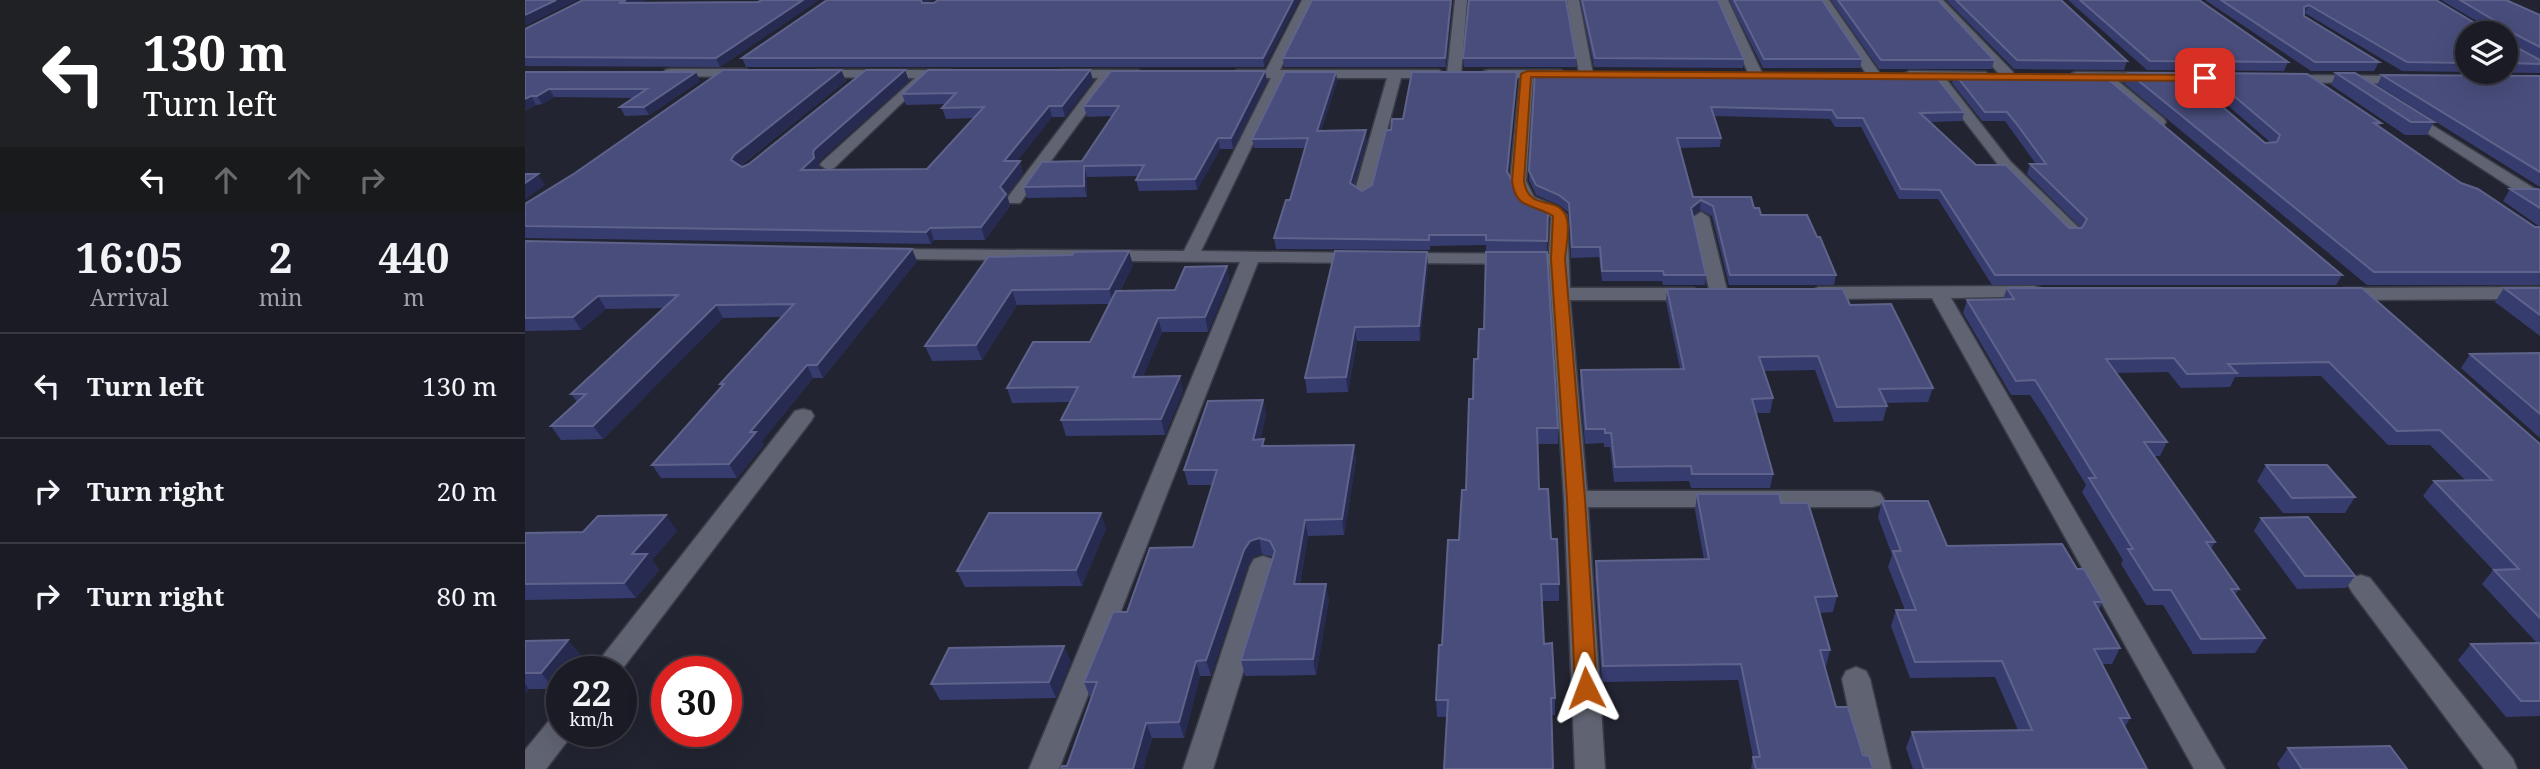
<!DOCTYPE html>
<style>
body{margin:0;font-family:"Noto Serif",serif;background:#23242d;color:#f1f3f6;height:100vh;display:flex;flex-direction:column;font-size:26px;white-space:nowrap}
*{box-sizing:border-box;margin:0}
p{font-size:23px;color:#9fa1a7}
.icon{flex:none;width:38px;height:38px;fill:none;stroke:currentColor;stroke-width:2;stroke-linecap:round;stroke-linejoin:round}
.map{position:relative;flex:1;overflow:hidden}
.side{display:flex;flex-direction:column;background:#1a1b25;width:525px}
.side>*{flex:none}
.banner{background:#202124;color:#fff;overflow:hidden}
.fabs{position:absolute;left:1930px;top:21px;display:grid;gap:14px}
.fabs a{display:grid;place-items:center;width:63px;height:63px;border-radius:50%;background:#1a1b25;box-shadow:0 7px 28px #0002,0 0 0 2px #383942;font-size:35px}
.speed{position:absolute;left:21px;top:656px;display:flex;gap:14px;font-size:35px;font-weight:700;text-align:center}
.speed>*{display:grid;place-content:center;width:91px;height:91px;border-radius:50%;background:#1a1b25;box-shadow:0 7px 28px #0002,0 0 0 2px #383942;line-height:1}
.speed small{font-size:18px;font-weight:400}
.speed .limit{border:10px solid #d22;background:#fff;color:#111}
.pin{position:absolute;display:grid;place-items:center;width:60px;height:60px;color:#fff;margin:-30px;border-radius:14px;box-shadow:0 4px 10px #0006}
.me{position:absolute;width:77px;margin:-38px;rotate:357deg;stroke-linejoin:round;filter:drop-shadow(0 0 5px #0008)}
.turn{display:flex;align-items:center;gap:24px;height:147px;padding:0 28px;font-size:32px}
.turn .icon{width:91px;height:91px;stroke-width:2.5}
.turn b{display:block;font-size:49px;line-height:60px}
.lanes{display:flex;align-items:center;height:66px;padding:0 28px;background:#0003;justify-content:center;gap:35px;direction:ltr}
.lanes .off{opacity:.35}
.eta{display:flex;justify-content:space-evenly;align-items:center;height:119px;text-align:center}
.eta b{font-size:42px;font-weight:700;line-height:49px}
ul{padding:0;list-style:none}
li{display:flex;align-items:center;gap:21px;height:105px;padding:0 28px;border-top:2px solid #383942}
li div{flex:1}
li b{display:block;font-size:26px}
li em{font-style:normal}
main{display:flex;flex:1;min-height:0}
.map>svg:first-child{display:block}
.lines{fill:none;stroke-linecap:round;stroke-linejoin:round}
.street-casing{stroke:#3c3e49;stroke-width:3}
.street{fill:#606372;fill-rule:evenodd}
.wall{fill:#373c6f;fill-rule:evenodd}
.shaded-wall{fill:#272b51}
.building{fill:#484d7b;stroke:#5f638b;stroke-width:2}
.route{fill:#b45309;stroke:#753606;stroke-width:2}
</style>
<main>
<section class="side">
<div class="banner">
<div class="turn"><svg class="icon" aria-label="left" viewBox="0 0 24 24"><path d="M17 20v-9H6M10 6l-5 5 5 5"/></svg><div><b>130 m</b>Turn left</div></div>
<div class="lanes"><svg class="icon" aria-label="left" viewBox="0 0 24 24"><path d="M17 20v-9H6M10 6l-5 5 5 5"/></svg><svg class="icon off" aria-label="ahead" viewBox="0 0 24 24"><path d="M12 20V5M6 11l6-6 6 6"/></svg><svg class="icon off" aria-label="ahead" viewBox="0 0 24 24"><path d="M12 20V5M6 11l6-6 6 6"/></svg><svg class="icon off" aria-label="right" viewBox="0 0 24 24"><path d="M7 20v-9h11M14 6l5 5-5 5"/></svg></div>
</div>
<div class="eta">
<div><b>16:05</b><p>Arrival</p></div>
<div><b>2</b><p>min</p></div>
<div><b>440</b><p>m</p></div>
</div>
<ul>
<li><svg class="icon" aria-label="left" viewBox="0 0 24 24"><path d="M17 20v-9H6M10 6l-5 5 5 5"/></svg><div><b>Turn left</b></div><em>130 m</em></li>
<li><svg class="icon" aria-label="right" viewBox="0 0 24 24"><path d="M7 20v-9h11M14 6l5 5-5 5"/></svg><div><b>Turn right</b></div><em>20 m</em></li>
<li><svg class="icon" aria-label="right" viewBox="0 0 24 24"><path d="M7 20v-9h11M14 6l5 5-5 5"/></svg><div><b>Turn right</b></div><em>80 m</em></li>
</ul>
</section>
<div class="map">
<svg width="2015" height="769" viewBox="0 0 2015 769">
<rect width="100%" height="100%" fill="#222431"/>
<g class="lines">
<defs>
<path id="street" d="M777 0H789L755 70H914L921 74 914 78H876L845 194 837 199 829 194 862 78H760L676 251 835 253 844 258 835 263 733 262 534 769H504L715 262 363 259 354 254 363 249 659 251 746 78H712L705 74 712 70H741Z
M930 0H942L936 74 929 78 922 74Z
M1042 0H1054L1068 74 1066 77H1056L1054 74Z
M1191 0H1203L1238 75 1236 78 1231 79 1224 75Z
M1292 0H1304L1356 75 1354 78H1344Z
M1406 0H1418L1488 72V78H1478Z
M145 69H221L228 73 221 77 140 76V70Z
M292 70H427L434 74 427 78H403L309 168 303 170 295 165 297 162 390 78 287 77V71Z
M537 70H613L620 74 613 78H587L495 203H483L481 200 483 197 573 78 532 77V71Z
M964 70H1036L1043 74 1036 78H1008L1001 181 1009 197 1033 207 1042 215 1045 288H1169L1178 294 1169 300H1045L1062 491H1347L1355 493 1359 499 1355 505 1347 507H1063L1080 769H1050L1039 499 1024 264 874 263 865 258 874 253 1024 254 1026 217C1007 205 991 206 985 181L995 78 959 77V71Z
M1384 71 1461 72 1463 75 1456 79H1421L1485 161 1553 227 1556 231 1553 235H1541L1475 167 1407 79 1379 78 1377 75Z
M1552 72 1708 74 1715 78 1708 82 1593 81 1639 119 1641 122 1639 125H1629L1576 80 1547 79V73Z
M1762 75 1883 76 1890 80 1883 84 1757 82V76Z
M1881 109 2015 192V201L2005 200 1876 116V110Z
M1176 212 1184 217 1203 294 1194 300 1185 294 1168 217Z
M1509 286 1516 288 1518 292 1516 296 1426 298 1700 769H1669L1407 298 1293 299 1284 293 1293 287Z
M2015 287V299L1818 300 1809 294 1818 288Z
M278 409 286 411 289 416 286 421 95 672H65L270 411Z
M738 556 747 559 751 566 688 769H658L725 566 729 559Z
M1836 575 1845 578 1988 759 1992 769H1959L1827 592 1823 585 1827 578Z
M1331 667 1341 671 1345 679 1366 769H1336L1317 679 1321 671Z
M37 713V732H49L47 735 21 769H0V750L27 717Z"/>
</defs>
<use href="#street" class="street-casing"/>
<use href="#street" class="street"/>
</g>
<path class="wall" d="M237 0H294L195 67 0 66V29L116 3 233 2Z
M302 0H406L402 3H409L413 0H774L739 67H221L217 58Z
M927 0 921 67H759L758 58Z
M1055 0H1193L1219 59 1218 68 1069 67Z
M1204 0H1297L1337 59 1335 68H1238Z
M1306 0H1413L1469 60 1467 69H1354Z
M1421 0H1536L1602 61 1599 70 1489 69Z
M1543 0H1674L1763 62 1759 71 1622 70Z
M1680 0H1911L1955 26H1960L1916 0H1981L2015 15V59L1985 43 2015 64V73L1877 71 1780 13 1779 14V16L1854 62 1849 71H1786ZM1942 33H1981V72H1942Z
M938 58H1051V67H939Z
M316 70 321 81 215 166 217 167 224 164 380 70 384 81 295 160 293 164 295 169 294 170 402 169 448 118 421 119 417 108 421 104 381 105 377 94 565 70 568 81 540 117H527L492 161H495L498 173 482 195 485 206 460 240H409L406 244 0 238V204Z
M740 71 742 81 708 149H695L672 190 614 191 611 180 613 176 562 177V197L502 198 499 187 557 161 588 116 562 117 559 106Z
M0 72 175 81 124 115 100 116 95 107 109 98 29 97 17 104 11 105 0 111Z
M1010 72 1439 112 1437 121 1405 122 1451 165 1544 228H1556L1502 174 1505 164H1511L1480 121H1457L1427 83 1430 74 1817 275 1811 285H1467L1413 199H1374L1336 127H1310L1305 119 1189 116 1196 138 1195 147 1155 148 1168 197 1229 208 1236 215 1292 237 1311 275 1309 285H1204L1187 216 1175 210 1168 215 1181 275 1180 285H1138L1137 281H1077L1074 257 1046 258 1044 213 1034 205 1011 195 1004 180Z
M1604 73 1740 143 1745 142 1678 84 1682 73 1856 123 1854 126 1936 183 2010 227H2015L1978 201 1985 189 2015 190V285H1842L1600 84Z
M1811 73 1909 122 1902 135H1880L1806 85Z
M1857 75 2015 76V187L1852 85Z
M812 81 796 131 842 140 829 186 837 191 847 185 866 130 878 119 992 81 983 174 994 192 1023 208 1022 251H961V245L905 246V250L751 249 749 238 765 200 780 148H729L727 139Z
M0 241 392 261 298 378H288L237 441 239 445 212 478H136L127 465 197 386 195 384 257 317 198 318 78 439 36 440 26 426 52 402 46 394 139 308 81 309 56 330 0 331Z
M810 251 903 266 895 341H832L823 392 782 393 780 378Z
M463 257 608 265 595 291 650 290 702 266 704 281 683 332H637L618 376H655L658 391 640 435 541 436 536 420 545 402 487 403 482 388 565 342 584 304 492 305 457 360 407 361 400 346Z
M1482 288H1837L2015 444V716L1981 717 1933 660 1946 644 2012 643 1957 584 1968 570 1898 496 1909 481H1941L1905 445H1863L1796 376 1710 377 1705 387 1656 388 1643 372 1591 373 1642 442 1635 456H1629L1690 542 1686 549 1714 589 1710 595 1740 638 1730 653 1668 654 1638 605H1621L1596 564 1598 560 1557 492 1561 485 1519 416 1505 395H1486L1438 313 1442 300 1478 299Z
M1979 288H2015V336L1970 302Z
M1142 289 1325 305 1408 388 1403 402 1360 403 1362 406 1358 421 1309 422 1290 370 1239 371 1248 398 1245 413H1230L1248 474 1245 488H1166L1164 481 1089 482 1085 447H1079V443L1060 444 1055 384 1056 370 1155 369 1141 302Z
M2015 353V438L1936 368 1945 354Z
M953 359 1033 428V444H1012L1014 489 1026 539 1034 584V601H1016L1019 644 1030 698V715L912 717 911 700 917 645 941 490 948 399Z
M738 400 741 415 735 439 740 446 829 445 831 460 819 535 783 536 775 584 804 599 791 675 720 676 716 660 748 557 737 554 728 557 723 565 686 676H675L659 738H627L618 769H536L542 766 567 697H565L559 682 602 612 668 547 687 485H663L659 470Z
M1741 465 1830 497 1820 513H1758L1732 481Z
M1172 494 1256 503 1312 596 1308 612 1295 613 1305 650 1301 666H1299L1311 707 1348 769H1226L1228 757 1213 680 1077 682 1070 577 1071 561 1179 560 1170 510Z
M1357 501 1422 546 1552 569 1578 602 1573 611 1595 648 1587 664H1577L1605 718 1600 727 1622 769H1388L1381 748 1387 732 1493 730 1470 677 1385 678 1366 626 1371 610H1380L1363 567 1367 555 1353 517Z
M1736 518 1830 576 1821 588 1772 589 1729 531Z
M581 528 557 586 440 587 432 571Z
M152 531 127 560 134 570 111 598 0 600V533Z
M0 641 57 656 37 672V680L30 689H4L0 694Z
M539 646 546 662 531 698 415 700 406 684Z
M1763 748 1882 769H1755L1752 764Z"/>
<path class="shaded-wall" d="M31 0H53L0 26V15Z
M101 0H121L99 12 94 3Z
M278 0H294L195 67 191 58Z
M396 0H406L398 6Z
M768 0H774L739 67 738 58Z
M926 0H927L921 67 920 58Z
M1784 5 1780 13 1775 15 1779 7Z
M316 70 321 81 214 166 206 160 209 155Z
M380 70 384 81 295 160 293 164 295 169 281 182 276 170 290 149Z
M565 70 568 81 540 117 537 106Z
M740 71 742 81 708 149 706 138Z
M171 72 175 81 124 115 119 107Z
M811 72 812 81 793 140 792 131Z
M992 72V81L983 182 982 172Z
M24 89 29 97 17 104 12 96Z
M6 96 11 105 0 111V99Z
M524 106 527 117 483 173 479 161Z
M841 130 842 140 826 193 825 183Z
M693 138 695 149 672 190 670 179Z
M495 161 498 173 482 195 485 206 460 240 456 227 475 187Z
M559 166 562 177V197L559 186Z
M13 174 20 185 0 200V183Z
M1176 200 1175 210 1165 218 1166 208Z
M405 228 409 240 406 244 401 232Z
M387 249 392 261 298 378 292 365Z
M604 251 608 265 588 304 584 289Z
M902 252 903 266 895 341 894 326Z
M702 266 704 281 683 332 680 317Z
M487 290 492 305 457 360 451 345Z
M73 296 81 309 56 330 48 317Z
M191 305 198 318 78 439 68 426Z
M633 318 637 332 612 392 608 377Z
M830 327 832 341 823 392 821 377Z
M282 365 288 378 237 441 239 445 212 478 204 464 225 432Z
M655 376 658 391 640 435 636 419Z
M738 400 741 415 731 455 728 440Z
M829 445 831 460 819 535 817 519Z
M576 513 581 528 557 586 551 570Z
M141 515 152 531 127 560 134 570 111 598 99 583 107 554Z
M780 520 783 536 772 600 769 584Z
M734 538 737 554 728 557 723 565 686 676 681 660 719 550 725 541Z
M801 584 804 599 791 675 788 659Z
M43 640 57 656 44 672H37V680L30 689 16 673Z
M539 646 546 662 531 698 524 682Z
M671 661 675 676 659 738 654 722Z
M0 684 4 689 0 694Z
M621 723 627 738 618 769H608Z"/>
<path class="building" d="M0 0H31L0 15Z
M58 0H101L94 3 233 2 237 0H278L191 58 0 57V29Z
M302 0H396L397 3H409L413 0H768L738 58H217Z
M787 0H926L920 58H758Z
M944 0H1041L1051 58H938Z
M1057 0H1193L1219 59 1070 58Z
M1209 0H1297L1337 59H1239Z
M1313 0H1413L1469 60H1356Z
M1431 0H1536L1602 61 1492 60Z
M1555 0H1674L1763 62 1625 61Z
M1696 0H1911L1955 26 1971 27 1972 22 1935 0H1981L2015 15V47L1984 31 1985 44 2015 60V64L1981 63V33H1942V63L1882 62 1784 5 1779 7V16L1854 62H1790Z
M198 70H316L209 155 206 160 217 167 224 164 341 70H380L290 149 288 152 289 158 276 170 402 169 459 107 417 108 431 93 377 94 403 70H565L537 106H524L479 161H495L475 187 481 194 456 227 405 228 401 232 0 226V204L50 173Z
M586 71H740L706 138H693L670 179 611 180 619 165 559 166V186L499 187 517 162 557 161 594 106H559Z
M0 72H171L119 107H95L122 89H24L12 96H6L0 99Z
M760 72H811L792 131 841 130 825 183 837 191 847 185 861 130H866L867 119H878L887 72H992L982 172 994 192 1023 208 1022 241 961 240V235H904V240L749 238 761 200H765L783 138 727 139Z
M1010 72 1409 74 1439 112 1395 113 1451 165H1481L1544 228H1557L1562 219 1505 164H1521L1491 123 1482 112H1460L1430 74 1578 75 1817 275H1470L1415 190 1376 189 1338 118H1312L1307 110 1186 107 1196 138H1152L1168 197H1226L1229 208H1234L1236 215H1282L1292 237H1295L1311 275H1205L1188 206 1176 200 1166 208 1181 275H1139L1138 271H1077L1075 247H1047L1044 203 1034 195 1011 185 1004 171Z
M1604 73H1658L1740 143 1752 142 1755 135 1682 73 1782 74 1856 123H1849L1936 183 1953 189 2010 227H2015V272H1849Z
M1811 73H1830L1909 122H1886Z
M1857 75 2015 76V172Z
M0 174H13L0 183Z
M1985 189H2013L2015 190V208Z
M0 241 387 249 292 365H282L225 432H231L204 464 127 465 199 384H195L269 304 191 305 68 426H26L61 394H46L153 295 73 296 48 317 0 318Z
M604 251 584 289 487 290 451 345 400 346 463 257 547 255 549 252Z
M810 251 902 252 894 326 830 327 821 377 780 378Z
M961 252H1022L1033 428H1012L1014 489H1023L1026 539H1032L1034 584H1016L1019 644 1027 643 1030 698H1026L1028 769H919L923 700H911L914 645H917L923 540H934L937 490H941L944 399H948L949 359H953L954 329H959Z
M702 266 680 317 633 318 608 377 655 376 636 419 536 420 553 387 482 388 508 342H565L591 291 650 290 660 267Z
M1482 288H1837L2015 444V618L1969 570 1994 569 1909 481 1967 480 1915 430 1872 431 1804 362 1703 364 1712 373 1662 374 1649 358 1581 359 1642 442H1619L1690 542H1681L1714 589H1706L1740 638 1676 639 1646 590H1629L1603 549H1608L1564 478H1571L1524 402 1510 380 1491 381 1442 300 1489 299Z
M1979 288H2015V315Z
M1142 289H1318L1325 305 1366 304 1408 388 1354 389 1362 406 1312 407 1293 356 1234 357 1248 398 1227 399 1248 474H1167L1166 466 1090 467 1086 433H1080V429H1061L1056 370 1159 369Z
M2015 353V414L1945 354Z
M738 400 728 440 739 439 737 446 829 445 817 519 780 520 769 584H801L788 659 716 660 750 551 745 541 734 538 725 541 719 550 681 660 671 661 654 722 621 723 608 769H536L537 766H542L572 682H559L588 612H602L625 548 668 547 692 470H659L683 401Z
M1741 465H1802L1830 497 1767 498Z
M1172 494H1254L1256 503H1283L1312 596 1290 597 1305 650H1295L1311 707H1323L1338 755 1344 756 1348 769H1231L1228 757H1235L1216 664 1078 666 1071 561 1184 559Z
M1357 501H1403L1422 546 1537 544 1552 569H1559L1578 602H1569L1595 648 1569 649 1605 718H1595L1622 769H1399L1387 732 1507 730 1477 661 1390 662 1371 610H1391L1368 551H1376Z
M464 513H576L551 570 432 571Z
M141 515 107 554H122L99 583 0 584V533L58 532 73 516Z
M1783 517 1830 576H1780L1736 518Z
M43 640 16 673H0V641Z
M2015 643V701H1996L1946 644Z
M539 646 524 682 406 684 424 648Z
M1865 746 1882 769H1777L1763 748Z"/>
<path class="route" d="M1002 71 1680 75 1685 78 1680 81 1006 77 999 181C1004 212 1029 195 1040 214 1046 225 1041 246 1040 259L1060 499 1072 688 1068 694 1061 697 1053 694 1050 688 1042 499 1026 259 1028 216C1007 203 991 210 987 181L996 74Z"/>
</svg>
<div class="fabs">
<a><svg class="icon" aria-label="layers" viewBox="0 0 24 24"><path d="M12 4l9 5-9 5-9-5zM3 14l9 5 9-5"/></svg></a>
</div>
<div class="speed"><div>22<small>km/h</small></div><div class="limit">30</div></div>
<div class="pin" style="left:1680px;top:78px;background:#d93025"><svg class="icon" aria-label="arrive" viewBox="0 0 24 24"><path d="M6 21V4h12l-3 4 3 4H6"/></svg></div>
<svg class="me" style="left:1061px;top:688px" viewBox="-20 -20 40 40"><path d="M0-17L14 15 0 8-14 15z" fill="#b45309" stroke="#fff" stroke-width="4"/></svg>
</div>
</main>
